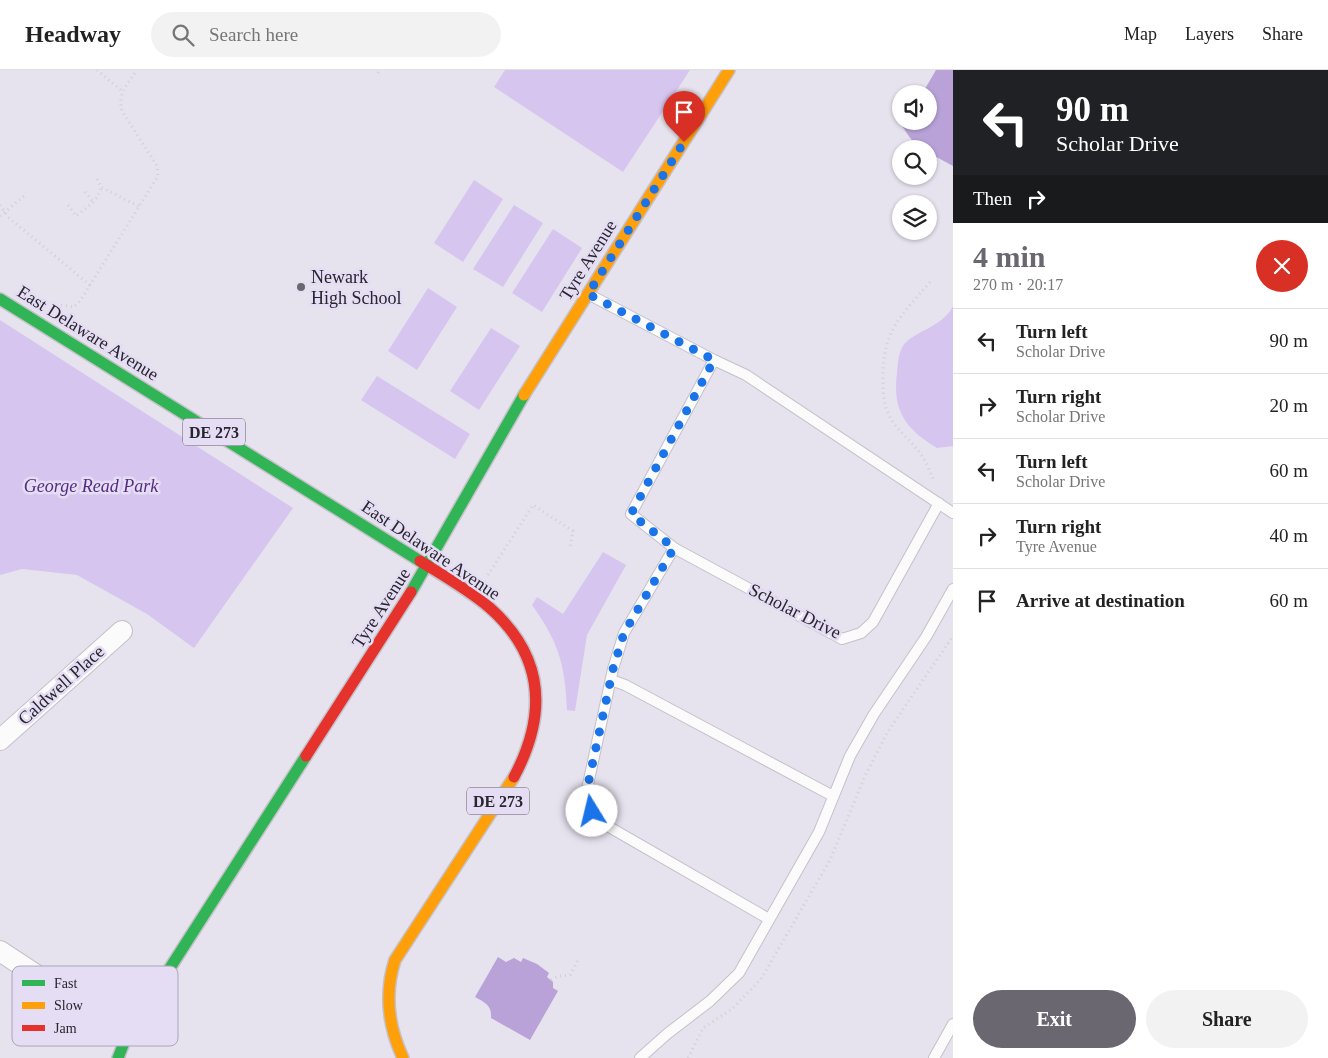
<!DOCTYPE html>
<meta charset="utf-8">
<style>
body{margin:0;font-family:"Times New Roman",serif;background:#f2f2f2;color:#222;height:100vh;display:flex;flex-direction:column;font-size:19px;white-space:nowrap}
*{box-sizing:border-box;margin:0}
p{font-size:16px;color:#767676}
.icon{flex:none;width:28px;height:28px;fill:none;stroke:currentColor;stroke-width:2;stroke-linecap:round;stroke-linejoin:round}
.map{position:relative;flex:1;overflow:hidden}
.panel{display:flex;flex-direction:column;background:#fff;width:375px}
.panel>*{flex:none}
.banner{background:#202124;color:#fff;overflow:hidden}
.fabs{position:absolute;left:892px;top:15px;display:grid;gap:10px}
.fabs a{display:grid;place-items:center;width:45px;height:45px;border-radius:50%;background:#fff;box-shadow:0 1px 4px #0004;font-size:25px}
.pin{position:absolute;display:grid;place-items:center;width:42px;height:42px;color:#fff;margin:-51px -21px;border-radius:50% 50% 50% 0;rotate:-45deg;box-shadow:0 0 5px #0007}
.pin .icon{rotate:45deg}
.me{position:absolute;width:55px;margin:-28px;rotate:351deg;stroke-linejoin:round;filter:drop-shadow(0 0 4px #0008)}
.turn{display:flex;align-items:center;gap:18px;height:105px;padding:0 20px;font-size:22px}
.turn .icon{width:65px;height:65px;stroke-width:2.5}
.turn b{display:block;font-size:35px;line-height:42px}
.then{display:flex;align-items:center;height:48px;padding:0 20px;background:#0003;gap:10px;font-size:19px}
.round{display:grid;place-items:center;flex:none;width:52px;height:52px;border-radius:26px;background:#f2f2f2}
.headline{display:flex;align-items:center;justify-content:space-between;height:85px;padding:0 20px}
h1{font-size:30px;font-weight:800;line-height:38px;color:#6a6771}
.action{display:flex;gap:10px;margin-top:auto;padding:10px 20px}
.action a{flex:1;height:58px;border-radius:30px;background:#6a6771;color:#fff;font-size:20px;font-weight:800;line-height:58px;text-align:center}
.action a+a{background:#f2f2f2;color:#222}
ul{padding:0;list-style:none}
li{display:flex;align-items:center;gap:15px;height:65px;padding:0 20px;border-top:1px solid #e0e0e0}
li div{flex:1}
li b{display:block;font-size:19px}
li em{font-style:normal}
header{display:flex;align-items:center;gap:30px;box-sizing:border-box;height:70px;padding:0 25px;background:#fff;border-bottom:1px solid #e0e0e0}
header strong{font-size:24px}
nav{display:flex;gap:28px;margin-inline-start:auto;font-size:18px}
.search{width:350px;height:45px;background:#f2f2f2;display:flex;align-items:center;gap:12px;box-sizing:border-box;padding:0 18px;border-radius:28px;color:#767676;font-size:19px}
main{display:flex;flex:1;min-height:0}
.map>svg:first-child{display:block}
.green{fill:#d6c6ef}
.water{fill:#b8a2d7}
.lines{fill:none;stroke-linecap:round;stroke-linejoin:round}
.lane-casing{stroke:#c4c1c9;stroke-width:12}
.street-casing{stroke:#c4c1c9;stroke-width:22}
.fast-casing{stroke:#c4c1c9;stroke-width:14}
.slow-casing{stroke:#c4c1c9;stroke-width:14}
.jam-casing{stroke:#c4c1c9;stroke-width:14}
.path{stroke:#d1cfd3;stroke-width:3;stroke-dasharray:1 4;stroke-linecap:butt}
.lane{stroke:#fbfbfc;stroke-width:10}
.street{stroke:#fbfbfc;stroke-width:20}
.fast{stroke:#30b455;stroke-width:11}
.slow{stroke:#ff9f0a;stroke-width:11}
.jam{stroke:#e5322d;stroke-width:11}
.route{stroke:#1a73e8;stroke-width:9;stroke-dasharray:0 16.2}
.poi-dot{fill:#6a6771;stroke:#e5ddf3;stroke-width:2}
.labels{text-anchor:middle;stroke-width:5;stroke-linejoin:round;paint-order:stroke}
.shield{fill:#e5ddf3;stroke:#615c68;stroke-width:1}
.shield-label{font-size:16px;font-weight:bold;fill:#28252d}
.street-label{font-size:18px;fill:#28252d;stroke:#e5ddf3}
.poi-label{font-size:18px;fill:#28252d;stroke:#e5ddf3;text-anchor:start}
.park-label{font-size:18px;font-style:italic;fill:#552c81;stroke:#e5ddf3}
.key{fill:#e5ddf3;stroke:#aca6b8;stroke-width:1}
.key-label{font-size:14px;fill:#28252d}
</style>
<header>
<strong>Headway</strong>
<div class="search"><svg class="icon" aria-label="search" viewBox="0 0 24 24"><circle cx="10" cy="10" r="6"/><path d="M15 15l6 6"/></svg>Search here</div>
<nav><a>Map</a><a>Layers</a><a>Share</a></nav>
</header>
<main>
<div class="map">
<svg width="953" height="988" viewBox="0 0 953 988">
<rect width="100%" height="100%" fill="#e6e2ee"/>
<path class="green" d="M505 0H690L623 102 494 17Z
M474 110 503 129 463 192 434 173Z
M514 135 543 153 503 217 473 199Z
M553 159 582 178 542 242 512 223Z
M428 218 457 237 417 300 388 281Z
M953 236V376L937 378C905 359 892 340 897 303 898 294 898 284 903 276 913 261 942 258 953 236Z
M0 250 293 438 194 578 147 544 77 505 22 499 0 505Z
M491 258 520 276 479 340 450 321Z
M377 306 470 364 455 389 361 330Z
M603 482 626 495 587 565 575 641 567 640C565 594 559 573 532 535L537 527 563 544Z"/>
<path class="water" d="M936 0H953V96L929 83V79C915 79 910 67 902 56L905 51H929V24H922Z
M498 887 506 892 514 888 521 892 523 888 537 894 549 903 547 907 553 912V918L558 921 530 970 491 948C492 936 486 933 475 927Z"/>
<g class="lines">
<defs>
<path id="lane" d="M588 224 714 290 746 305 953 443
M714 290 631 444 674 478 842 569 861 563 873 552 939 433
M674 478 624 563 613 599 587 719 592 741 604 754 769 849
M611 610 625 615 833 726
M640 988 667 964 710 931 739 903 819 762 850 686 874 644 926 567 953 519
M934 988 953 954"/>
<path id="street" d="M0 670 122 561
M0 881 127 965"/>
<path id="fast" d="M0 229 420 491
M411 522 524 325
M118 988 127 965 306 686"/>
<path id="slow" d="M524 325 729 0
M403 988C388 956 384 924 395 890L514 707"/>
<path id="jam" d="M420 491C444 506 469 520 490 538 545 587 547 645 514 707
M306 686 411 522"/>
</defs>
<use href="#lane" class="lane-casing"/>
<use href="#street" class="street-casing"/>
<use href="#fast" class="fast-casing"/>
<use href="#slow" class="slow-casing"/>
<use href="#jam" class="jam-casing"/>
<path class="path" d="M97 0 122 21
M378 3 380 0
M97 109 101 117 140 137
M85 122 94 133
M0 135 8 147 91 216
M68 135 76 146C87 137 98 131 101 117
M0 146 24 126
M930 212C901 246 883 260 883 307 883 319 883 331 887 341 894 359 910 369 920 383 926 391 930 402 934 411
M61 235 74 237 80 231 158 106 157 96 122 41C117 23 128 14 137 0
M488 505 533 435 573 461 570 478
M551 910 558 906 570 905 578 890
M688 988 703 958 732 939 761 909 830 790 865 706 887 663 953 566"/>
<use href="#lane" class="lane"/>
<use href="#street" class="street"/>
<use href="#fast" class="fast"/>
<use href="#slow" class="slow"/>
<use href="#jam" class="jam"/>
</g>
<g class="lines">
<path class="route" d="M592 741 587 719 613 599 624 563 674 478 631 444 714 290 588 224 684 72"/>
</g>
<circle class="poi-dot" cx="301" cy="217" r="5"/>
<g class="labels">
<g class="shield">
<rect x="183" y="348.5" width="62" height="27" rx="4"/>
<rect x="467" y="717.5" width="62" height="27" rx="4"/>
</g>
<g class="shield-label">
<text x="214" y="368">DE 273</text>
<text x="498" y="737">DE 273</text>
</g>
<g class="street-label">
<text transform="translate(588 190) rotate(-58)" y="6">Tyre Avenue</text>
<text transform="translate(88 263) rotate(32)" y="6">East Delaware Avenue</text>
<text transform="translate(431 480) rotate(34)" y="6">East Delaware Avenue</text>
<text transform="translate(381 538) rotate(-57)" y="6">Tyre Avenue</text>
<text transform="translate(795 541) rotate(27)" y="6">Scholar Drive</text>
<text transform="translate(61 615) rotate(-42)" y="6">Caldwell Place</text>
</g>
<g class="poi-label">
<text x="311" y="213">Newark<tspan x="311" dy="21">High School</tspan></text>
</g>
<g class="park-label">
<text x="91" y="422">George Read Park</text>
</g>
</g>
<rect x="12" y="896" width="166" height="80" rx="8" class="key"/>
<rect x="22" y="910" width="23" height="6" fill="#30b455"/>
<rect x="22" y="932" width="23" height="7" fill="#ff9f0a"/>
<rect x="22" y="955" width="23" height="6" fill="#e5322d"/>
<g class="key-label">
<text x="54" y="918">Fast</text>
<text x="54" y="940">Slow</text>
<text x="54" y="963">Jam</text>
</g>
</svg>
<div class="fabs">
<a><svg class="icon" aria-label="sound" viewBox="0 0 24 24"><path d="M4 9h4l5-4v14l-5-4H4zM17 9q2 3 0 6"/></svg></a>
<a><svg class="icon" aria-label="search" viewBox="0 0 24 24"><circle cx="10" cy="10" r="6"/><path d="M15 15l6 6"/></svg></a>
<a><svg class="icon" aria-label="layers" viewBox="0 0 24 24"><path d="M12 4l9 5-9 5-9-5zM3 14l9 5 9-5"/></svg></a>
</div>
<div class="pin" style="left:684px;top:72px;background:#d93025"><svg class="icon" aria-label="arrive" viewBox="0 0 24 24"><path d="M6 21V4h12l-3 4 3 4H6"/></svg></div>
<svg class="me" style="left:592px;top:741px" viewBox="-20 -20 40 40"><circle r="19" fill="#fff"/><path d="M0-13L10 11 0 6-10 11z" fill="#1a73e8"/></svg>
</div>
<section class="panel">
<div class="banner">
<div class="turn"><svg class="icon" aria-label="left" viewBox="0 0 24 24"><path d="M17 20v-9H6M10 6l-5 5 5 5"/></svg><div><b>90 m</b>Scholar Drive</div></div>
<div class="then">Then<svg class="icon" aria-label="right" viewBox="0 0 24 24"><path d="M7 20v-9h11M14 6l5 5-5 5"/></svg></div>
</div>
<div class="headline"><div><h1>4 min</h1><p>270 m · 20:17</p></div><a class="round" style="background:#d93025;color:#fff"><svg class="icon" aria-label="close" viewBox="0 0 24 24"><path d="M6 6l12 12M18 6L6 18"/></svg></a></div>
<ul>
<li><svg class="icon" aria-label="left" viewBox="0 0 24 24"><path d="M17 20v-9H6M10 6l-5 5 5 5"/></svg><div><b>Turn left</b><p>Scholar Drive</p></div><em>90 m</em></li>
<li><svg class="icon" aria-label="right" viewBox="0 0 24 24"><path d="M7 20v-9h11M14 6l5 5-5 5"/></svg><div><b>Turn right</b><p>Scholar Drive</p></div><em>20 m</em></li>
<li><svg class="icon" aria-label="left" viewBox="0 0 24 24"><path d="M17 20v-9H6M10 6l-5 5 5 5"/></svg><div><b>Turn left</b><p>Scholar Drive</p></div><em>60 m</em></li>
<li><svg class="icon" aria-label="right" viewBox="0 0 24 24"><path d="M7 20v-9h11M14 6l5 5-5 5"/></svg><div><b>Turn right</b><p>Tyre Avenue</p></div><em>40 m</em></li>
<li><svg class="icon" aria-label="arrive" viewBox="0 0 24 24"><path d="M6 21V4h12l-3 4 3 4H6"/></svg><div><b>Arrive at destination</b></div><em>60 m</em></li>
</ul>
<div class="action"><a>Exit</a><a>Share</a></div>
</section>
</main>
